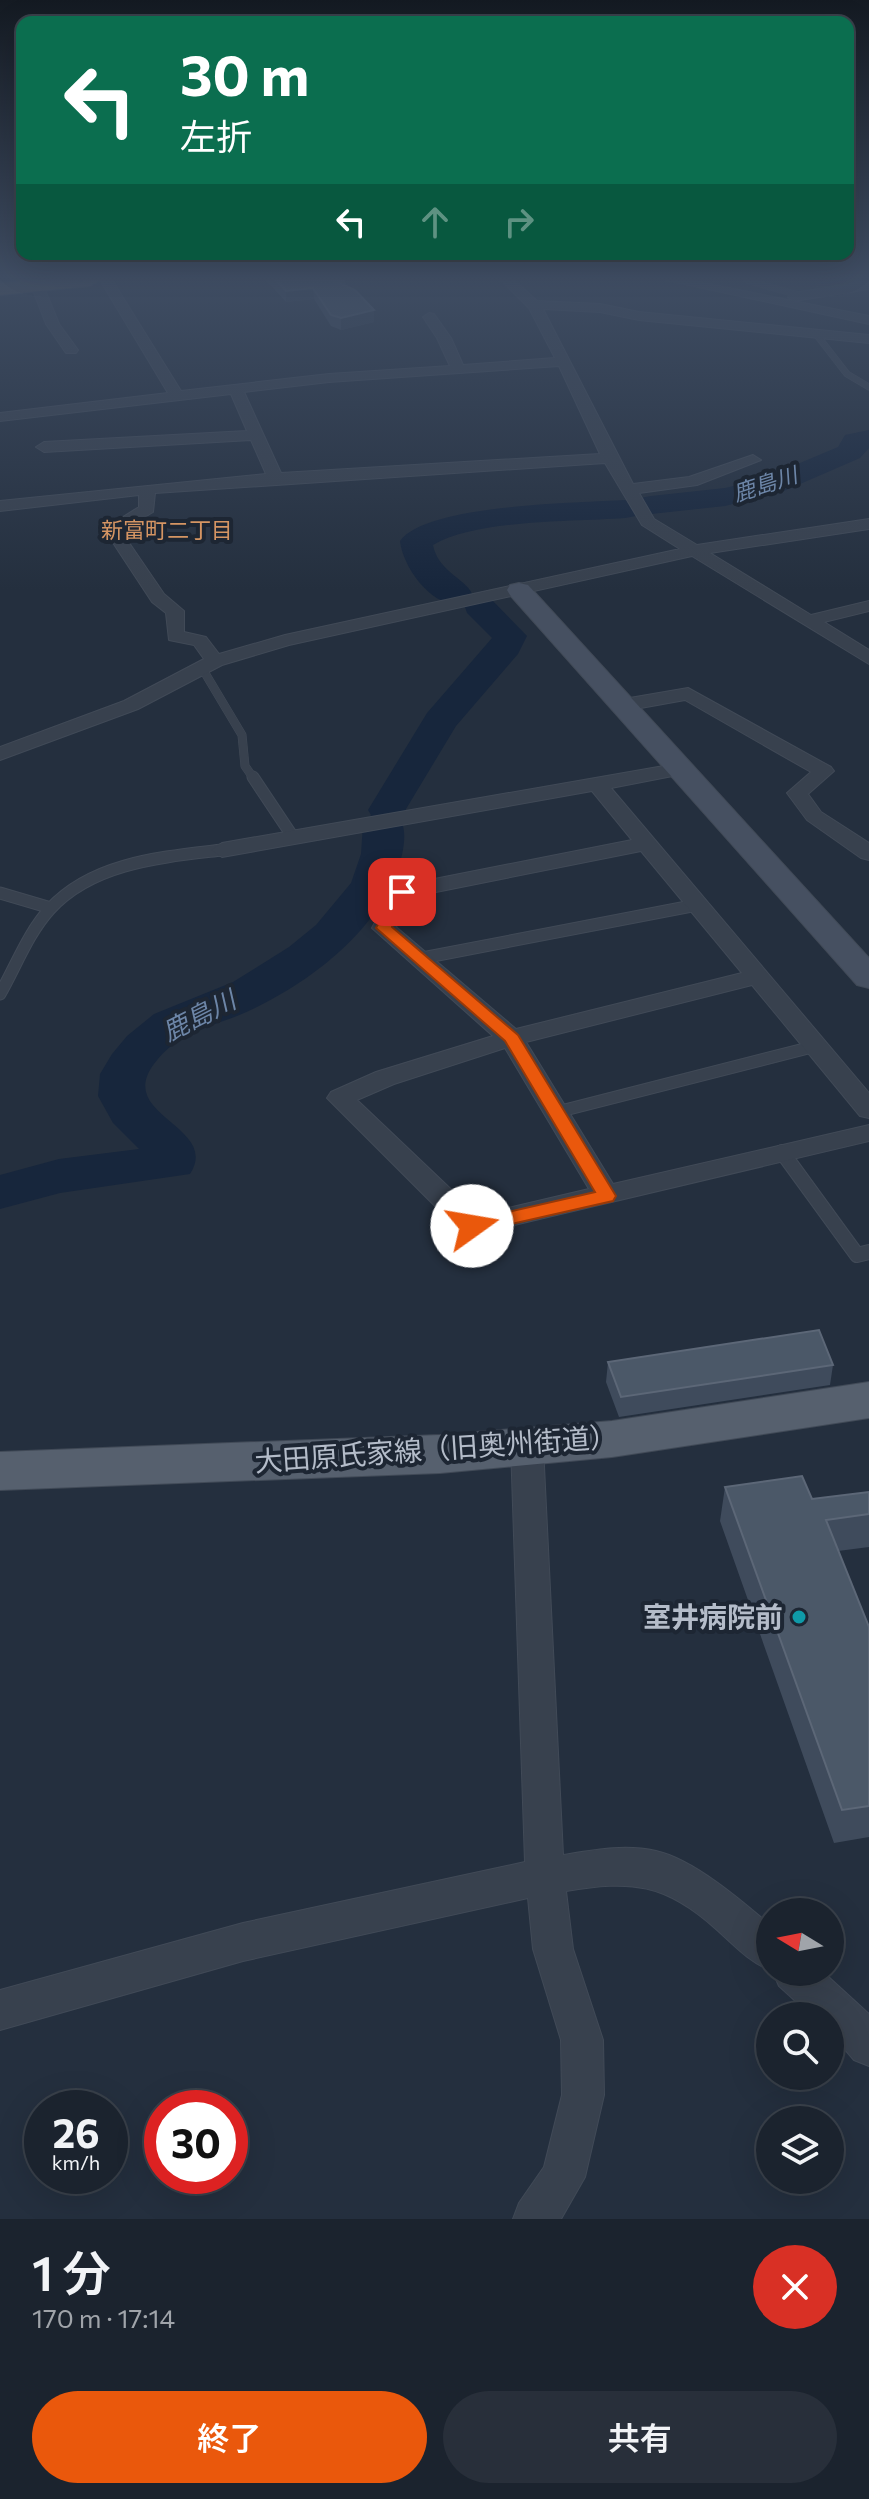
<!DOCTYPE html>
<html lang="ja">
<meta charset="utf-8">
<style>
body{margin:0;font-family:Commissioner,"Noto Sans JP",sans-serif;background:#282f3a;color:#f1f3f6;height:100vh;display:flex;flex-direction:column;font-size:30px;white-space:nowrap}
*{box-sizing:border-box;margin:0}
p{font-size:26px;color:#a0a4aa}
.icon{flex:none;width:44px;height:44px;fill:none;stroke:currentColor;stroke-width:2;stroke-linecap:round;stroke-linejoin:round}
.map{position:relative;height:2219px;overflow:hidden}
.panel{display:flex;flex-direction:column;background:#1b232e;flex:1}
.panel>*{flex:none}
.top-card{position:absolute;left:16px;top:16px;width:838px;height:244px;border-radius:16px;box-shadow:0 8px 32px #0002,0 0 0 2px #39404a;background:#0b6e4f;color:#fff;overflow:hidden}
.needle{width:52px;rotate:280deg}
.fabs{position:absolute;left:756px;top:1898px;display:grid;gap:16px}
.fabs a{display:grid;place-items:center;width:88px;height:88px;border-radius:50%;background:#1b232e;box-shadow:0 8px 32px #0002,0 0 0 2px #39404a;font-size:40px}
.speed{position:absolute;left:24px;top:2090px;display:flex;gap:16px;font-size:40px;font-weight:700;text-align:center}
.speed>*{display:grid;place-content:center;width:104px;height:104px;border-radius:50%;background:#1b232e;box-shadow:0 8px 32px #0002,0 0 0 2px #39404a;line-height:1}
.speed small{font-size:20px;font-weight:400}
.speed .limit{border:12px solid #d22;background:#fff;color:#111}
.pin{position:absolute;display:grid;place-items:center;width:68px;height:68px;color:#fff;margin:-34px;border-radius:16px;box-shadow:0 4px 12px #0006}
.me{position:absolute;width:88px;margin:-44px;rotate:77deg;stroke-linejoin:round;filter:drop-shadow(0 0 6px #0008)}
.turn{display:flex;align-items:center;gap:28px;height:168px;padding:0 32px;font-size:36px}
.turn .icon{width:104px;height:104px;stroke-width:2.5}
.turn b{display:block;font-size:56px;line-height:68px}
.lanes{display:flex;align-items:center;height:76px;padding:0 32px;background:#0003;justify-content:center;gap:40px;direction:ltr}
.lanes .off{opacity:.35}
.round{display:grid;place-items:center;flex:none;width:84px;height:84px;border-radius:42px;background:#282f3a}
.overview{display:flex;align-items:center;justify-content:space-between;height:136px;padding:0 32px}
h1{font-size:48px;font-weight:600;line-height:60px}
.button{display:flex;gap:16px;margin-top:auto;padding:16px 32px}
.button a{flex:1;height:92px;border-radius:48px;background:#ea580c;color:#fff;font-size:32px;font-weight:600;line-height:92px;text-align:center}
.button a+a{background:#282f3a;color:#f1f3f6}
.map>svg:first-child{display:block}
.lines{fill:none;stroke-linecap:round;stroke-linejoin:round}
.river{fill:#17263c;fill-rule:evenodd}
.lane-far3-casing{stroke:#414a57;stroke-width:7}
.lane-far2-casing{stroke:#414a57;stroke-width:9}
.lane-far1-casing{stroke:#414a57;stroke-width:13}
.lane-casing{stroke:#414a57;stroke-width:16}
.street-casing{stroke:#414a57;stroke-width:2}
.secondary-casing{stroke:#414a57;stroke-width:2}
.primary-casing{stroke:#414a57;stroke-width:2}
.highway-casing{stroke:#434c59;stroke-width:2}
.lane-far3{stroke:#38414e;stroke-width:6}
.lane-far2{stroke:#38414e;stroke-width:8}
.lane-far1{stroke:#38414e;stroke-width:11}
.lane{stroke:#38414e;stroke-width:14}
.street{fill:#38414e;fill-rule:evenodd}
.secondary{fill:#465061;fill-rule:evenodd}
.primary{fill:#56606e;fill-rule:evenodd}
.highway{fill:#746855;fill-rule:evenodd}
.path-bridge{stroke:#3f5557;stroke-width:3;stroke-dasharray:3 3;stroke-linecap:butt}
.wall{fill:#3f4b5c}
.shaded-wall{fill:#2f3b4b}
.building{fill:#4b5868;stroke:#5c6777;stroke-width:2}
.route{fill:#ea580c;stroke:#983908;stroke-width:2}
.culture-dot{fill:#0f9aa8;stroke:#1d2633;stroke-width:3}
.labels{text-anchor:middle;stroke-width:8;stroke-linejoin:round;paint-order:stroke}
.far-water-label{font-size:22px;font-style:italic;fill:#6d86a8;stroke:#1d2633}
.far-neighbourhood-label{font-size:22px;fill:#d59563;stroke:#1d2633}
.water-label{font-size:26px;font-style:italic;fill:#6d86a8;stroke:#1d2633}
.near-street-label{font-size:28px;fill:#b4bcc9;stroke:#1d2633}
.near-poi-label{font-size:28px;font-weight:bold;fill:#b4bcc9;stroke:#1d2633;text-anchor:end}
</style>
<div class="map">
<svg width="869" height="2219" viewBox="0 0 869 2219">
<rect width="100%" height="100%" fill="#242f3e"/>
<g class="lines">
<path class="river" d="M869 430V448L860 458 784 491 725 506 651 514 639 511 636 516 625 518C572 522 477 519 433 545 438 573 470 580 473 597L491 599 527 636 518 654 456 726 400 819C408 831 403 853 399 866 376 935 302 989 237 1016 206 1028 176 1034 154 1064 115 1116 221 1126 190 1174L60 1193 0 1209V1175L59 1159 139 1149 113 1123 98 1096 100 1074 112 1054 127 1036 154 1014 233 982 289 947 316 925 351 883 361 854 363 824 371 815 368 810 427 713 492 638 467 613 464 604C433 610 403 568 400 541 426 504 579 503 625 500L637 503 640 498 651 496 725 488 762 479 838 447 845 435Z"/>
<defs>
<path id="lane-far3" d="M746 280 802 296
M816 334 847 374 869 387"/>
<path id="lane-far2" d="M202 668 242 735 245 766 254 779"/>
<path id="lane-far1" d="M253 777 293 837
M0 893 51 908
M417 959 697 905
M0 994C16 966 28 933 50 909 93 862 163 857 222 850
M557 1112 816 1046"/>
<path id="lane" d="M782 1152 857 1255 869 1252"/>
<path id="street" d="M100 280H112L181 391 329 374 450 366 437 338 423 317 429 313 434 314 451 338 463 365 555 358 529 308 501 280H514L537 301 600 304 639 312 869 335V343L639 320 600 312 543 309 633 484 689 477 753 455 761 460 697 485 639 493 654 519 697 545 869 519V529L710 553 811 615 869 601V611L824 622 869 650V664L692 556 289 645 222 665 138 709 0 760V747L124 701 204 659 194 645 169 640 166 613 152 602 104 529 139 507V495L0 511V501L266 474 251 440 44 452 36 447 44 442 247 431 231 394 0 421V413L168 393ZM559 366 600 454 281 473 244 392 329 382ZM605 463 642 525 680 549 285 635 219 654 206 637 184 632V611L164 594 121 531 153 512 155 493Z
M666 280H688L869 316V324Z
M869 281V289L794 301 788 297 794 293Z
M33 282 43 285 59 324 78 350 76 353H66L46 324 31 285Z
M688 688 831 767 834 771 808 794 821 812 869 843V860L861 858 807 820 787 793 811 772 685 700 624 711 614 705 624 699Z
M681 763 688 765 691 769 688 773 611 788 869 1093V1118L860 1116 752 985 526 1042 613 1184 869 1125V1141L472 1235 462 1233 327 1098 331 1092 376 1072 493 1036 372 928 394 887 632 840 592 791 222 857 211 850 222 843ZM641 851 742 973 516 1029 396 927 411 897ZM505 1048 589 1189 478 1215 357 1100 394 1084Z
M527 1434 538 1437 543 1446 563 1855C594 1850 625 1844 656 1851 693 1859 742 1901 770 1925V1970C749 1962 733 1944 716 1929 665 1883 631 1880 566 1891L573 1949 603 2040 604 2095 585 2177 561 2219H513L519 2203 544 2167 562 2095 561 2040 533 1949 528 1898 243 1961 0 2030V1990L243 1923 525 1862 511 1446 516 1437Z
M773 1972H823L869 2014V2066L854 2060 830 2032V2016H812L779 1986Z"/>
<path id="secondary" d="M519 583 528 585 869 958V988L857 985 510 595 507 590 510 585Z"/>
<path id="primary" d="M869 1382V1418L612 1457 440 1473 0 1490V1452L440 1435 612 1421Z"/>
<path id="highway" d="M31 280H100L90 286 0 295V283Z"/>
</defs>
<use href="#lane-far3" class="lane-far3-casing"/>
<use href="#lane-far2" class="lane-far2-casing"/>
<use href="#lane-far1" class="lane-far1-casing"/>
<use href="#lane" class="lane-casing"/>
<use href="#street" class="street-casing"/>
<use href="#secondary" class="secondary-casing"/>
<use href="#primary" class="primary-casing"/>
<use href="#highway" class="highway-casing"/>
<use href="#lane-far3" class="lane-far3"/>
<use href="#lane-far2" class="lane-far2"/>
<use href="#lane-far1" class="lane-far1"/>
<use href="#lane" class="lane"/>
<use href="#street" class="street"/>
<use href="#secondary" class="secondary"/>
<use href="#primary" class="primary"/>
<use href="#highway" class="highway"/>
<path class="path-bridge" d="M80 280 83 284"/>
</g>
<path class="wall" d="M266 280H345L346 286 374 310V322L341 330 331 326 314 299 286 302Z
M608 1362 833 1365 830 1385 619 1417 606 1382Z
M725 1487 812 1499 869 1492V1547L838 1551 869 1627V1837L834 1843 720 1521Z"/>
<path class="shaded-wall" d="M313 288 314 299 286 302V291Z
M374 310V322L341 330V318Z"/>
<path class="building" d="M276 280H345L335 281 355 290 374 310 341 318 331 315 313 288 286 291Z
M819 1330 833 1365 621 1397 608 1362Z
M802 1476 812 1499 869 1492V1514L826 1520 869 1627V1806L842 1810 725 1487Z"/>
<linearGradient id="sky" x2="0" y2="1"><stop stop-color="#141a22"/><stop offset="0.47" stop-color="#3f4d63"/><stop offset="1" stop-color="#3f4d63" stop-opacity="0"/></linearGradient>
<rect width="869" height="590" fill="url(#sky)"/>
<path class="route" d="M402 887 410 892 392 927 518 1035 616 1196 613 1201 472 1233 465 1231 463 1226 465 1222 595 1192 505 1041 376 928 394 892Z"/>
<circle class="culture-dot" cx="799" cy="1617" r="8"/>
<g class="labels">
<g class="far-water-label">
<text transform="translate(765 484) rotate(-18)" y="8">鹿島川</text>
</g>
<g class="far-neighbourhood-label">
<text x="167" y="538">新富町二丁目</text>
</g>
<g class="water-label">
<text transform="translate(199 1016) rotate(-27)" y="9">鹿島川</text>
</g>
<g class="near-street-label">
<text transform="translate(436 1449) rotate(-4)" y="10">大田原氏家線（旧奥州街道）</text>
</g>
<g class="near-poi-label">
<text x="783" y="1627">室井病院前</text>
</g>
</g>
</svg>
<div class="fabs">
<a><svg class="needle" viewBox="-14 -14 28 28"><path d="M0-13l5 13h-10z" fill="#e53935"/><path d="M0 13l5-13h-10z" fill="#a0a4aa"/></svg></a>
<a><svg class="icon" aria-label="search" viewBox="0 0 24 24"><circle cx="10" cy="10" r="6"/><path d="M15 15l6 6"/></svg></a>
<a><svg class="icon" aria-label="layers" viewBox="0 0 24 24"><path d="M12 4l9 5-9 5-9-5zM3 14l9 5 9-5"/></svg></a>
</div>
<div class="speed"><div>26<small>km/h</small></div><div class="limit">30</div></div>
<div class="pin" style="left:402px;top:892px;background:#d93025"><svg class="icon" aria-label="arrive" viewBox="0 0 24 24"><path d="M6 21V4h12l-3 4 3 4H6"/></svg></div>
<svg class="me" style="left:472px;top:1226px" viewBox="-20 -20 40 40"><circle r="19" fill="#fff"/><path d="M0-13L10 11 0 6-10 11z" fill="#ea580c"/></svg>
<div class="top-card">
<div class="turn"><svg class="icon" aria-label="left" viewBox="0 0 24 24"><path d="M17 20v-9H6M10 6l-5 5 5 5"/></svg><div><b>30 m</b>左折</div></div>
<div class="lanes"><svg class="icon" aria-label="left" viewBox="0 0 24 24"><path d="M17 20v-9H6M10 6l-5 5 5 5"/></svg><svg class="icon off" aria-label="ahead" viewBox="0 0 24 24"><path d="M12 20V5M6 11l6-6 6 6"/></svg><svg class="icon off" aria-label="right" viewBox="0 0 24 24"><path d="M7 20v-9h11M14 6l5 5-5 5"/></svg></div>
</div>
</div>
<section class="panel">
<div class="overview"><div><h1>1 分</h1><p>170 m · 17:14</p></div><a class="round" style="background:#d93025;color:#fff"><svg class="icon" aria-label="close" viewBox="0 0 24 24"><path d="M6 6l12 12M18 6L6 18"/></svg></a></div>
<div class="button"><a>終了</a><a>共有</a></div>
</section>
